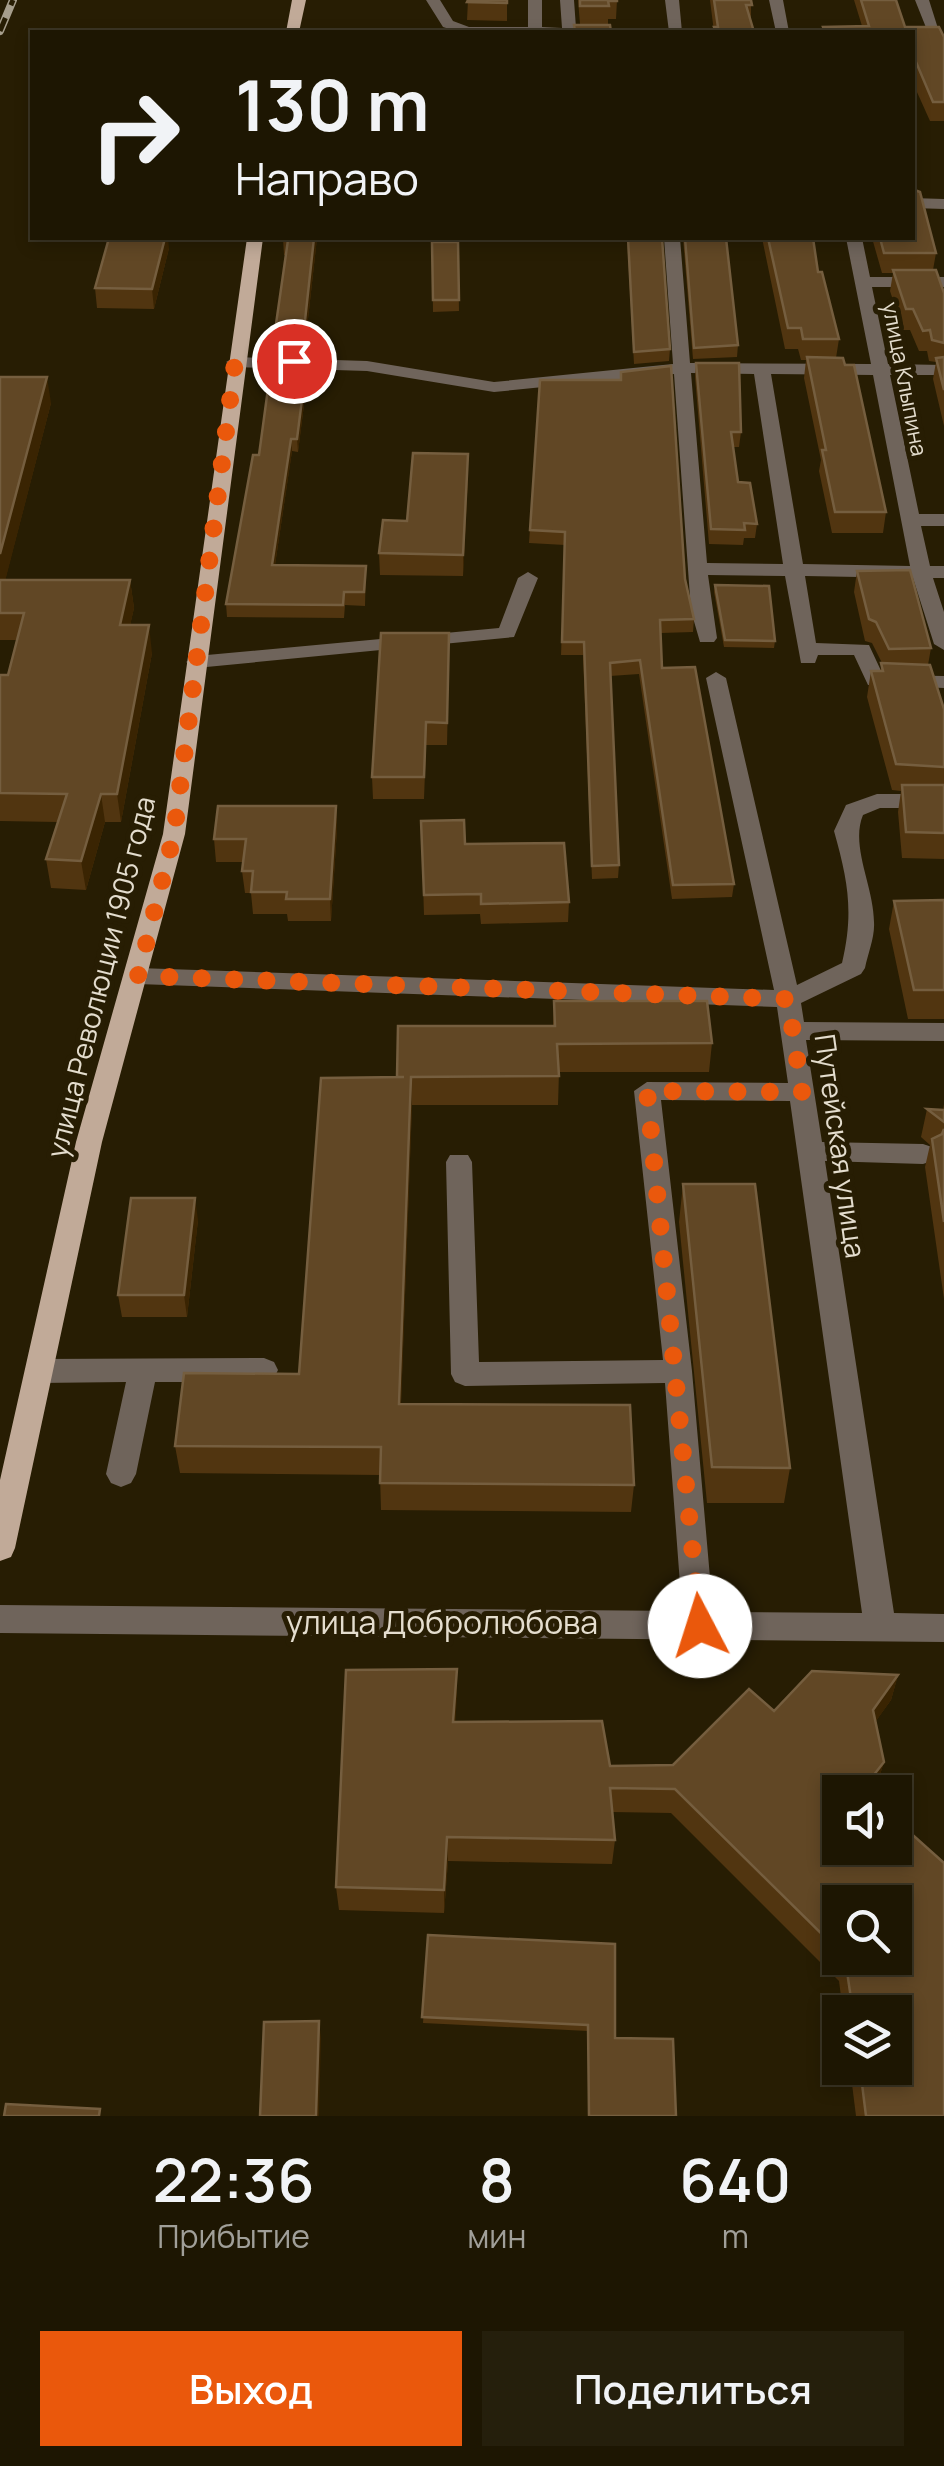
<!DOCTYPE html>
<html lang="ru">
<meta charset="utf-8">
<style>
body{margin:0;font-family:Manrope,sans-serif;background:#251f0c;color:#f1f3f6;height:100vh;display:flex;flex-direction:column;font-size:38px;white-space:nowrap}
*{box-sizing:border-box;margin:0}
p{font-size:32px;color:#a09f99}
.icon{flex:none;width:55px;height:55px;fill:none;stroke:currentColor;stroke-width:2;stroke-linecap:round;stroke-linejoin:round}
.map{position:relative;height:2116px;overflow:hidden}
.side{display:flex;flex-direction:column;background:#1d1602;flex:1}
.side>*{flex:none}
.guide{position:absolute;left:30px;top:30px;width:885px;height:210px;border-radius:0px;box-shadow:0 5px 15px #0003,0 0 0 2px #3b3524;background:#1d1602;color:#f1f3f6;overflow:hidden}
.buttons{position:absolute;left:822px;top:1775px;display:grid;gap:20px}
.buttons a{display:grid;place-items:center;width:90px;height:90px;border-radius:0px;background:#1d1602;box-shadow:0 5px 15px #0003,0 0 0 2px #3b3524;font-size:50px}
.pin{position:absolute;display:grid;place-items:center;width:85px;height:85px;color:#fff;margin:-42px;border:5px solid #fff;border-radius:50%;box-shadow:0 2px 10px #0007}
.me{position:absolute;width:110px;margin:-55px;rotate:355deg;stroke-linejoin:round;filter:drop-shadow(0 0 8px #0008)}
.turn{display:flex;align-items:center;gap:35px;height:210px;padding:0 40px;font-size:45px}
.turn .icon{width:130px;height:130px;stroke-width:2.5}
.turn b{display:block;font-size:70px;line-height:85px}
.eta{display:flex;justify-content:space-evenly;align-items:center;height:170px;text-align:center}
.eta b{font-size:60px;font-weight:600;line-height:70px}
.cta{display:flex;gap:20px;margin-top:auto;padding:20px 40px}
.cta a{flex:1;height:115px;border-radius:0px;background:#ea580c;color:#fff;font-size:40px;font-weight:600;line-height:115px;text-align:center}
.cta a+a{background:#251f0c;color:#f1f3f6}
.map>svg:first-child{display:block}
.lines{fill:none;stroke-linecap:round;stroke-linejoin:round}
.minor{fill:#6f645b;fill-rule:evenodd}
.major{fill:#c1aa98;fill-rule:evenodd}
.rail-casing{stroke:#a69e8c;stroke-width:8}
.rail{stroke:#271d03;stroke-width:5;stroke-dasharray:14;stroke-linecap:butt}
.wall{fill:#513510;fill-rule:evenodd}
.shaded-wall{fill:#3a2402}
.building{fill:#614725;stroke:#755e3f;stroke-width:2.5}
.route{stroke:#ea580c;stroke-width:18;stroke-dasharray:0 32.4}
.labels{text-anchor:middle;stroke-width:10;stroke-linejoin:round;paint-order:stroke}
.far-street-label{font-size:22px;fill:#e4ddce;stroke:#271d03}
.street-label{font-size:28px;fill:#e4ddce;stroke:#271d03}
.near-street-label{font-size:32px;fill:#e4ddce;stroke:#271d03}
</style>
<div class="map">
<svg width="944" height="2116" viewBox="0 0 944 2116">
<rect width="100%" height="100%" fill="#271d03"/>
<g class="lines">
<path class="minor" d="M426 0H440L453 21 469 27H528V0H542V27L562 28 560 0H574L576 28H617L624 32H459L443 27Z
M665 0H679L682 32H669Z
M769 0H783L789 32H776Z
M915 0H929L941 38 929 35Z
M912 198 944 199V209L912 208Z
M664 238H680L690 363 871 364 846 238H862L870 277H944V287H872L888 364 944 365V375H890L919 514H944V526H921L930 566H944V578H933L944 612V650L934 644 913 578 805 576 816 643 869 645 883 675 944 676V688L868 685 854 655H818L815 663H801L785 576 708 575 717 638 714 642H700L691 611 674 374 494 392 367 371 235 367 226 362 235 357 367 361 494 382 673 364ZM691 373 754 374 783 564 707 563ZM771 374 873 375 910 566 803 564Z
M528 572 538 578 514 637 196 668 186 662 196 656 499 628 518 578Z
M716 672 726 678 797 985 842 963C854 912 848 881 834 831L846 805 877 794H944V808H880L863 815C850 846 874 887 874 922 875 937 868 953 865 968L861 974 801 1003 804 1022 944 1023V1041L806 1040 822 1142 923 1144 932 1147 936 1154 932 1161 923 1164 825 1161 894 1613 944 1614V1642L0 1633V1605L682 1611 665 1383 465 1386 455 1382 451 1374 446 1162 450 1155H468L472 1162 479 1362 663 1360 634 1091 647 1082 788 1083 777 1007 138 984 126 976 138 968 774 990 706 678ZM661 1100 790 1101 862 1613 713 1612 692 1371Z
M264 1358 274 1362 278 1370 274 1378 264 1382H155L136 1474 131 1483 121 1487 111 1483 106 1474 126 1382 39 1383 29 1379 25 1371 29 1363 39 1359Z"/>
<path class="major" d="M292 0H306L299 32H286Z
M247 238H263L185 834 102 1142 15 1548 11 1557 0 1561V1480L76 1142 163 834Z"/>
<defs>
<path id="rail" d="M0 31 13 0"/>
</defs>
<use href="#rail" class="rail-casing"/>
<use href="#rail" class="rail"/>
</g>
<path class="wall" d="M468 0H507V21L467 20Z
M578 0H617L616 19H608V24H580Z
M710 0H751V20L754 32H714Z
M854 0H896L905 27 944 37V121H930L912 81V32H822L823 27 862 26Z
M283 238H317L304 355 275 354 274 338 286 255H284Z
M627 238H662L670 349 669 361 634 364Z
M683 238H726L738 345 737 357 693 359Z
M762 238H813L818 272 839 339 836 358 886 512 883 533H832L819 471 821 460 804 378 806 360H801L798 349H785Z
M872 238H912L936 253 933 270 944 293V426L933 379 936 362 929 361 927 351H919L910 330H903L890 291 893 273H882Z
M432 242H458L459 311 433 312Z
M169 248 154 309 97 308 95 288Z
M300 360 301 368H306L307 381 298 452 292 451 275 565 366 566 365 606 345 605 344 618 227 617 226 604 259 455Z
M696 363 741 432 739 447H733L738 482 757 524 755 538H744L743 545 709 544 695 377Z
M0 377 51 403 5 580H130L134 608 130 625 152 653 121 822H105L86 890 51 888 46 859 58 822 0 821V675H8L17 640H0Z
M540 380 685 579 694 619 693 632 661 633 662 668 734 884 732 897 672 899 639 674 610 676 619 865 618 878 592 879 583 655H561L565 545 529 543Z
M468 475 463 576 380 575 379 553 407 521Z
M857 571 931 648 928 665 944 709V859L902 858 898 812 901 791 892 790 867 697 871 671H880L882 663 872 643 865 641 854 592Z
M715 585 775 641 774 648 724 647 714 592Z
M449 655 447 745H426L424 799H373L372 777Z
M336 806 337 829 331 921H288L287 914H253L251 893H245L242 871 244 862H216L214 839Z
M421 821 569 902 568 922 481 924 480 914 424 915Z
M944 900V1019H908L889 929 894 901Z
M554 1001 712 1043 709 1072H559L558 1105H412L401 1404 634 1485 631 1512 381 1510 380 1475 180 1473 175 1446 299 1374 397 1077 553 1026Z
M944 1104V1299L925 1167 930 1145 921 1137 927 1109 943 1110Z
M683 1184 790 1468 784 1503H707L679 1222Z
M198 1220 187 1317H122L118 1295Z
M457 1669 455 1722 602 1721 610 1766 673 1765 749 1689 774 1711 812 1671 898 1675 891 1700 875 1722 884 1762 876 1787 872 1792H840V1848H895V1819L944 1863V2116H856L850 2068H895V2012H843L839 1981 671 1813 612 1812 615 1840 612 1864 448 1861 444 1913 339 1910 336 1887 346 1670ZM840 1902H895V1958H840Z
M428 1935 615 2038 676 2116 588 2031 423 2023Z"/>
<path class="shaded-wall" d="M165 238H168L169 248 154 309 152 289Z
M314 238H317L304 355 303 339Z
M306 368 307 381 298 452 297 439Z
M47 377 51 403 0 601V554Z
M291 439 292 451 273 578 272 565Z
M468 454V475L463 576V555Z
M130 580 134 608 124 653 120 625Z
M149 625 152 653 121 822 117 794Z
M101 794 105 822 86 890 81 861Z
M336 806 337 829 331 921 330 899Z
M411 1077 412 1105 400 1431 399 1404Z
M195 1198 198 1220 187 1317 184 1295Z
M457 1669V1695L454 1747 453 1722Z
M898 1675 891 1700 866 1735 873 1710Z
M884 1762 876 1787 872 1792H861Z
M447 1837 448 1861 444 1913V1890Z
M319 2021 321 2038 319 2116H316Z"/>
<path class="building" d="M468 0H507V3L467 2Z
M580 0H617V1H608L609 6H580Z
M714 0H751L752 5H746L754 32H716L714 27H718Z
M861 0H896L905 27H939L944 37V102H933L916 62H912V32H825L823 27 869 26Z
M574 25H610L611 32H575Z
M912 189 920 192 936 253H884L880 238H912Z
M109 238H165L152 289 95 288Z
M283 238H314L303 339 274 338 288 240H283Z
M628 238H662L670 349 634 352Z
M685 238H726L738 345 694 348Z
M768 238H813L818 272H822L839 339H803L801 328H788Z
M432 242H458L459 300H433Z
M893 270H936L944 293V343L932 340 930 330 923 331 913 309H906Z
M807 357 843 358 845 365H854L886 512H835L822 450H826Z
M944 357V390L936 358Z
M272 359 300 360 299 368H306L297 439H291L272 565 366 566 364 592H344L343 605 226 604 253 455H259Z
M696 363H739L741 432H731L738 482 750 483 757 524 744 523 745 530 711 529Z
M671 366 685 579 694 619 660 620 662 668 695 667 734 884 673 885 640 660 610 663 619 865 592 866 584 642H562L565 532 530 530 540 380H621V372Z
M0 377H47L0 554Z
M413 453 468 454 463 555 379 553 383 520 407 521Z
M910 570 931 648 889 649 876 622 869 619 857 571Z
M0 580H130L120 625H149L117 794H101L81 861 46 859 67 794 0 793V675H8L24 613H0Z
M715 585 769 586 775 641 725 640Z
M381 633H449L447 723 426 722 424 777H372Z
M881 663 930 665 944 709V767L896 764 871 671H883Z
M902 785H944V833L906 832Z
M218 806H336L330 899H286L287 892H251L253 871H242L246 839H214Z
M464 820 465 844 564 843 569 902 481 904V894L424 895 421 821Z
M944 900V990H914L894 901Z
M554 1001H707L712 1043 557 1044 559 1076 411 1077 399 1404 630 1405 634 1485 380 1483 381 1447 175 1446 184 1373 299 1374 321 1078 404 1077H397L398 1026H555Z
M927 1109 944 1110V1122Z
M944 1129V1222L932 1139 942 1134Z
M683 1184H755L790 1468 712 1467Z
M131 1198H195L184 1295H118Z
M457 1669 453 1722 602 1721 610 1766 673 1765 749 1689 774 1711 812 1671 898 1675 873 1710 884 1762 862 1790 865 1792H840V1848H895V1819L944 1863V2116H866L860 2068H895V2012H853L845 1958H895V1902H840V1952L675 1789 610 1788 615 1840 447 1837 444 1890 336 1887 346 1670Z
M428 1935 615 1944V2038L673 2039 676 2116H589L588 2025 422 2017Z
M319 2021 316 2116H260L264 2022Z
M6 2104 100 2109 99 2116H4Z"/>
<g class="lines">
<path class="route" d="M294 361 235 362 174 834 138 976 788 999 802 1092 647 1091 700 1626"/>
</g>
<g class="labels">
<g class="far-street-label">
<text transform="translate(905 379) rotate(79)" y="8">улица Клыпина</text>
</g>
<g class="street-label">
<text transform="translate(101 977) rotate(-76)" y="10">улица Революции 1905 года</text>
<text transform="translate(840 1146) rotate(82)" y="10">Путейская улица</text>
</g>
<g class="near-street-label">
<text x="442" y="1634">улица Добролюбова</text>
</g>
</g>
</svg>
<div class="buttons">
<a><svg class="icon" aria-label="sound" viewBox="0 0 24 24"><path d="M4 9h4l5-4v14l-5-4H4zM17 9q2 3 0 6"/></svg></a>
<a><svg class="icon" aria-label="search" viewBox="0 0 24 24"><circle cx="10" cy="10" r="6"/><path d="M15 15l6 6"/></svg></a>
<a><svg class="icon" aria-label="layers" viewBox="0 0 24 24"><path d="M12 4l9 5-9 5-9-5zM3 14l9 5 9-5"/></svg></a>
</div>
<div class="pin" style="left:294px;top:361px;background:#d93025"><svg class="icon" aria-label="arrive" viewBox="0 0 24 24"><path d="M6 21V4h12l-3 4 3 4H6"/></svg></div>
<svg class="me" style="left:700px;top:1626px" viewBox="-20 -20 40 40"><circle r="19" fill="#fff"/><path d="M0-13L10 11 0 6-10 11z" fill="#ea580c"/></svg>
<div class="guide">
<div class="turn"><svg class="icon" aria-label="right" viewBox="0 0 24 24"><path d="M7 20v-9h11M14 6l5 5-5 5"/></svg><div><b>130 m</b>Направо</div></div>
</div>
</div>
<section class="side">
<div class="eta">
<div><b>22:36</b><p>Прибытие</p></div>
<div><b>8</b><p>мин</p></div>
<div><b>640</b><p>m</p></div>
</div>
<div class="cta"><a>Выход</a><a>Поделиться</a></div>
</section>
